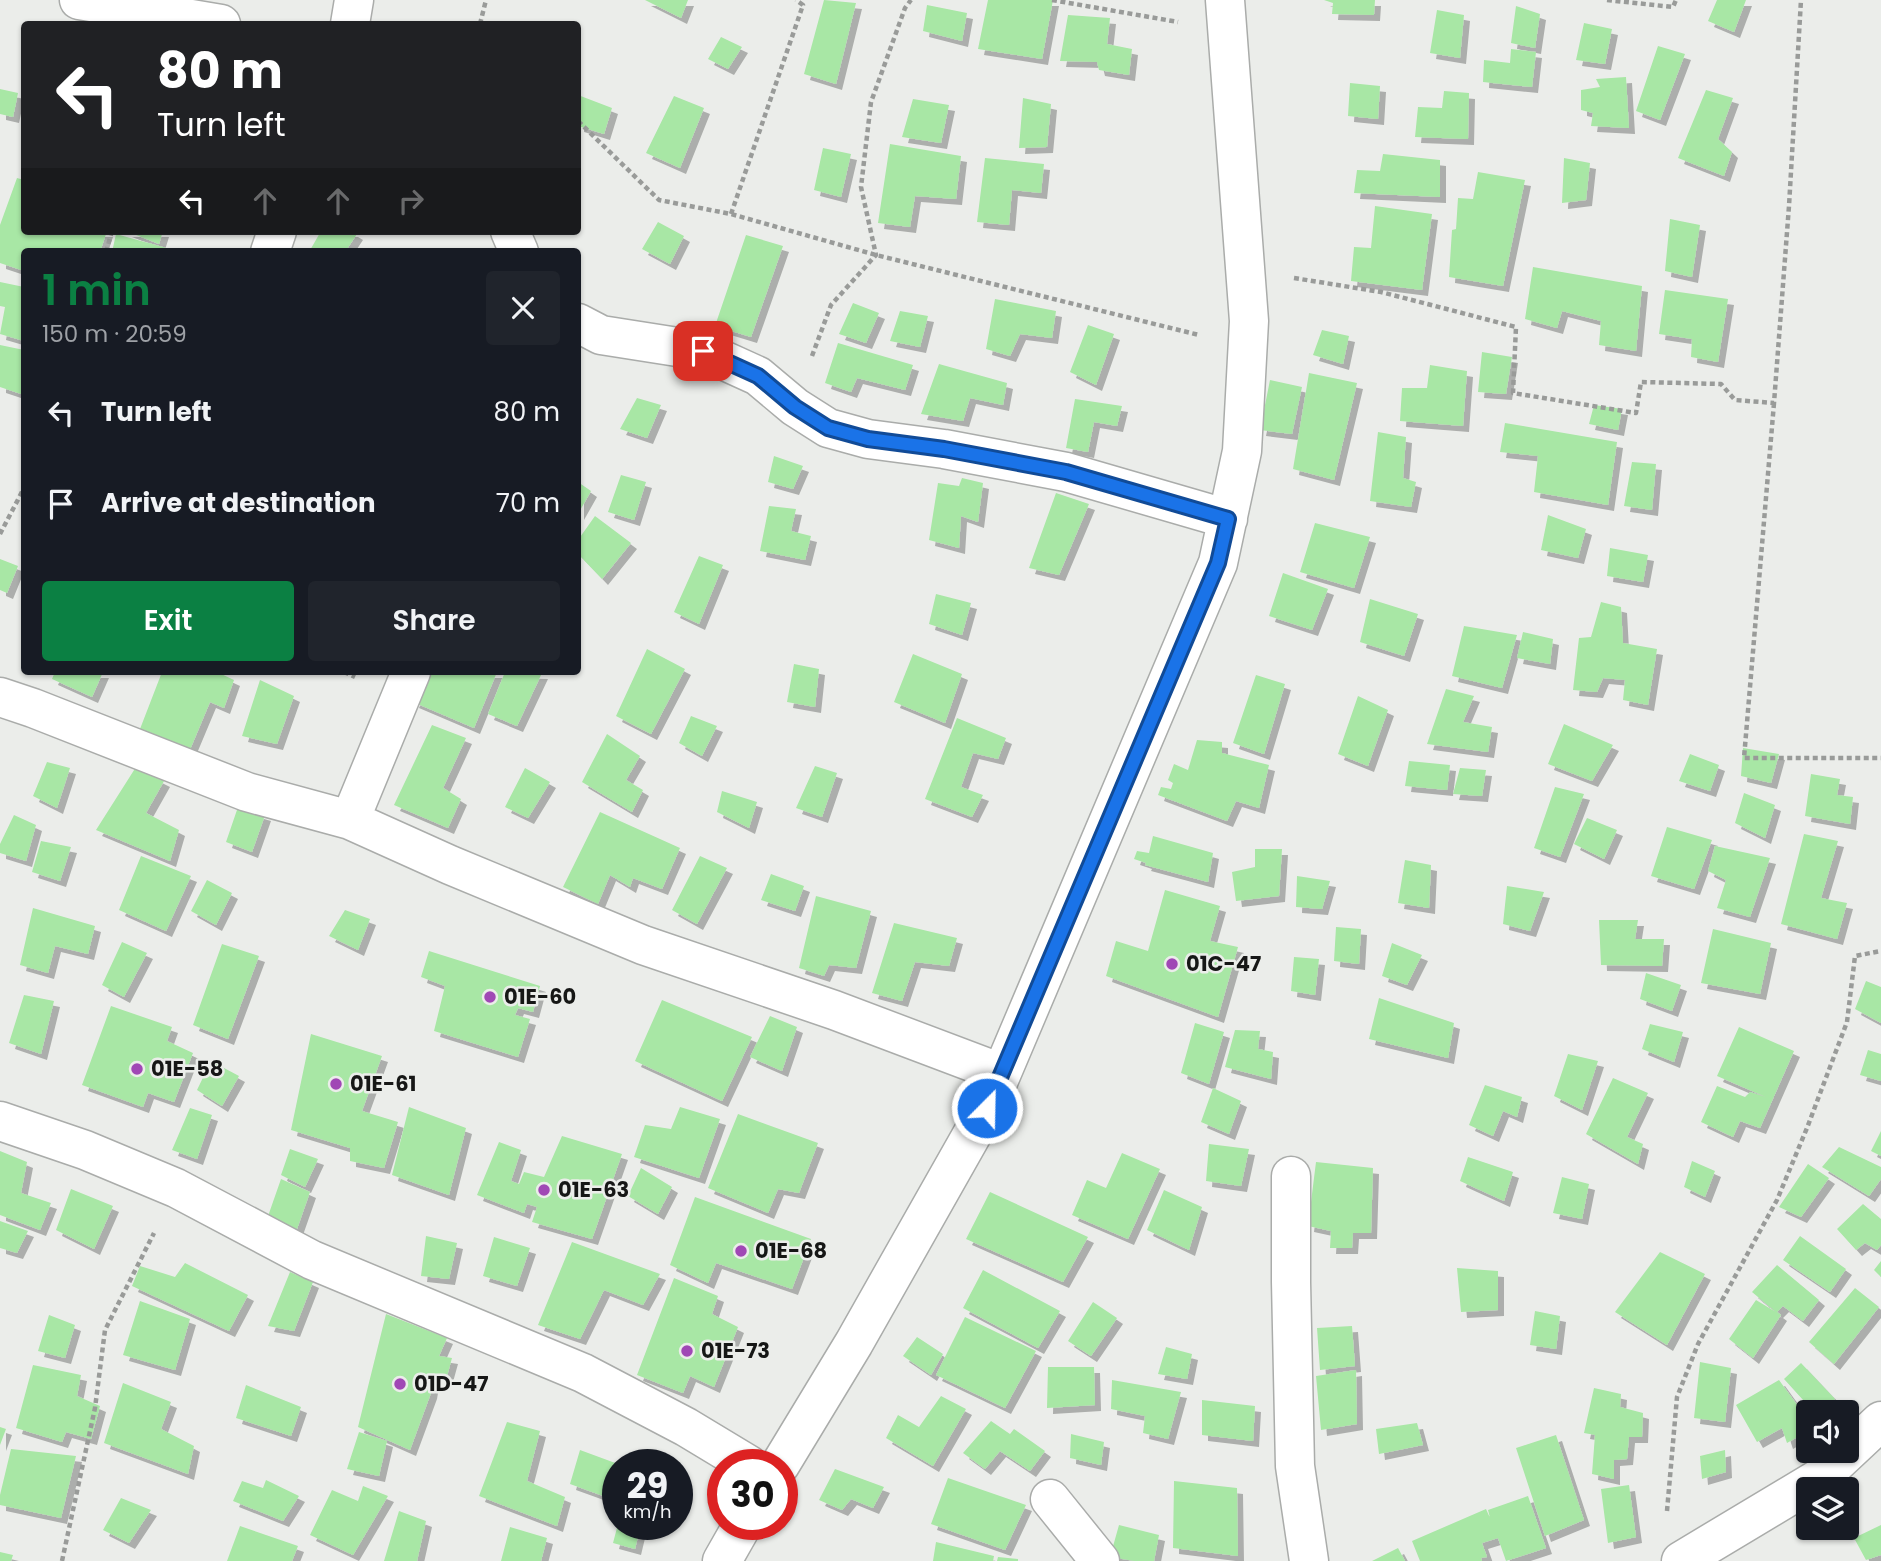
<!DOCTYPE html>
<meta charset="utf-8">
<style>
body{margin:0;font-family:Poppins,sans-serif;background:#20242c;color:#f1f3f6;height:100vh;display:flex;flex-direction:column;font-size:26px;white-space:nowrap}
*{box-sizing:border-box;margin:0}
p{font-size:23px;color:#9ea1a6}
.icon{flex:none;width:38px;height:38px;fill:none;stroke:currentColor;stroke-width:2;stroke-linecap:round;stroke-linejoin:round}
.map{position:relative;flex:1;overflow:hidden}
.panel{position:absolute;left:21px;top:248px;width:560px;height:427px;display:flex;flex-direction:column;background:#171b24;border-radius:7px;box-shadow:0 2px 5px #0004}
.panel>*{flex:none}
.top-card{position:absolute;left:21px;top:21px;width:560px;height:214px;border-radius:7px;box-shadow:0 2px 5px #0004;background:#202124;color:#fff;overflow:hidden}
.fabs{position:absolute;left:1796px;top:1400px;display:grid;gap:14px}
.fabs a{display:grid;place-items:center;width:63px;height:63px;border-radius:7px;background:#171b24;box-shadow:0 2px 5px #0004;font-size:35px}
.speed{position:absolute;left:602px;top:1449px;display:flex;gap:14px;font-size:35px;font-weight:700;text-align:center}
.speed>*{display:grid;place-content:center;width:91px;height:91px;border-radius:50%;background:#171b24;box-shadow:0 2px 5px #0004;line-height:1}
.speed small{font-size:18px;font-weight:400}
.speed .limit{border:10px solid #d22;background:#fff;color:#111}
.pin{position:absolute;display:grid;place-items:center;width:60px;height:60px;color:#fff;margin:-30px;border-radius:14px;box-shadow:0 4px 10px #0006}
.me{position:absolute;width:77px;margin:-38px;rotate:23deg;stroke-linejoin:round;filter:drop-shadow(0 0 5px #0008)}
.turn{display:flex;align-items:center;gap:24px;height:147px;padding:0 21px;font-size:32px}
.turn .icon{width:91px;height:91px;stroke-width:2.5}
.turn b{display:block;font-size:49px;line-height:60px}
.lanes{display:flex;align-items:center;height:66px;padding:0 21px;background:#0003;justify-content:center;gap:35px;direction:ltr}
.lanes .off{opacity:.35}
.round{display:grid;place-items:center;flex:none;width:74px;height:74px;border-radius:7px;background:#20242c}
.head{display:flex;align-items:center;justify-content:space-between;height:119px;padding:0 21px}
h1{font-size:42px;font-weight:600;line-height:52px;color:#0b8043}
.primary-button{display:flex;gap:14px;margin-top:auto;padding:14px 21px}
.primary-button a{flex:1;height:80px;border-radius:7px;background:#0b8043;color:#fff;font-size:28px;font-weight:600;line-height:80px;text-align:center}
.primary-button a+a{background:#20242c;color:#f1f3f6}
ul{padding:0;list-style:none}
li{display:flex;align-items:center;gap:21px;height:91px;padding:0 21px}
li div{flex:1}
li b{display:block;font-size:26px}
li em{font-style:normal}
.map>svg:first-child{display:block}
.building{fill:#a8e7a5;filter:url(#shadow)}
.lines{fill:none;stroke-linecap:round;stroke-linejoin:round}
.minor-casing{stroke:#aaacaa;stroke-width:41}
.path{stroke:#999b99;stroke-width:4.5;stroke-dasharray:5 3.5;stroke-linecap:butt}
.minor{stroke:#fff;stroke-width:38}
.route-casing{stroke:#114b97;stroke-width:18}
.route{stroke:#1a73e8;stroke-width:12}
.poi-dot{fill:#a048b5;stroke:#ebedea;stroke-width:2.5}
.labels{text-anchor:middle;stroke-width:5;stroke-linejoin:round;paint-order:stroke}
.poi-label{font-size:21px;font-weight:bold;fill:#161716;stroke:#ebedea;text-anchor:start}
</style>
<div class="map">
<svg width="1881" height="1561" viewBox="0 0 1881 1561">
<defs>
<filter id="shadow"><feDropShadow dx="6" dy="6" stdDeviation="0" flood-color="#0004"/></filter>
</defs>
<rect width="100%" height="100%" fill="#ebedea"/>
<path class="building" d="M645 0H688L681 18Z
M824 0 856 3 836 84 804 74Z
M988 0H1053L1042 59 978 49Z
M1324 0H1375L1374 15 1332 14 1333 3Z
M1717 0H1746L1734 32 1708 21Z
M927 5 967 13 962 41 923 31Z
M1516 6 1540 14 1535 48 1511 43Z
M1437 10 1464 15 1460 58 1430 53Z
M1068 15 1110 18 1107 44 1132 49 1129 75 1099 70 1097 62 1060 61Z
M1584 23 1612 29 1605 64 1576 60Z
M721 37 742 47 728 69 708 59Z
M1658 46 1685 54 1660 120 1636 111Z
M1511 49 1536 52 1532 87 1483 82 1484 60 1510 63Z
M1626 77 1629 128 1591 126 1593 113 1581 110V90L1600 87 1596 79Z
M1350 83 1380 86 1378 119 1348 116Z
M0 89 18 93 13 117 0 114Z
M1706 90 1733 98 1718 139 1732 152 1724 176 1678 158Z
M1444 91 1469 93 1468 139 1415 137 1418 107 1442 108Z
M578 95 612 108 604 134 578 126Z
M674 96 704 108 680 168 646 153Z
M1023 98 1051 104 1047 147 1019 148Z
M913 99 949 105 941 143 902 137Z
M890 144 961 156 956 199 915 196 910 227 878 223Z
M823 148 851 154 841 197 814 190Z
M1383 154 1440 160V197L1354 193 1357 170 1380 171Z
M985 158 1044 164 1041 193 1012 190 1009 225 977 222Z
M1564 158 1590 163 1586 200 1562 203Z
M1478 172 1525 180 1503 286 1449 277 1452 230 1456 229 1458 198 1473 199Z
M17 178 24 180V231H107L100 252H24V271L0 263V225Z
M1375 206 1432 214 1422 290 1351 281 1354 247 1371 248Z
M1670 219 1700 225 1692 277 1665 271Z
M658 222 684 236 670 264 642 249Z
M126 231H163L159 244Z
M321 231H352L357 234 345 252H309Z
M116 234 177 251 176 252H112Z
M746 235 783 246 751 337 715 326Z
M1533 267 1642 286 1636 351 1599 345 1601 321 1562 311 1557 328 1525 319Z
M0 282 24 287V341L0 334 5 307 0 306Z
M1665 290 1728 299 1718 362 1691 357 1692 339 1659 334Z
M995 299 1056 311 1052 338 1020 334 1010 356 986 349Z
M853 303 879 313 866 343 839 334Z
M900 311 928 316 920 347 890 341Z
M1088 325 1114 334 1096 385 1070 372Z
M1322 330 1349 336 1343 364 1313 355Z
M838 343 913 365 905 390 857 378 851 392 825 383Z
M0 345 24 350 23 371 24 395 0 387Z
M1482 352 1512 357 1506 394 1478 392Z
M939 364 1007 383 1003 405 970 398 963 421 921 414Z
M1430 365 1467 371 1463 426 1400 421 1402 388H1427Z
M1309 373 1357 383 1334 480 1293 469Z
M1270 380 1302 387 1292 434 1260 430Z
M637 398 661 405 647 438 620 429Z
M1075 399 1122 406 1117 426 1094 422 1088 452 1066 448Z
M1594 405 1622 409 1618 430 1589 424Z
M1505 423 1617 442 1608 505 1534 492 1538 456 1500 452Z
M1378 432 1406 437 1403 478 1416 482 1411 507 1370 501Z
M774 456 803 466 793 489 768 482Z
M1632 462 1656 464 1652 510 1624 506Z
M621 475 646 482 634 520 608 512Z
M962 478 983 483 978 522 961 516 959 548 929 540 938 483 959 486Z
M578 482 591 491 578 514Z
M1056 493 1089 504 1059 575 1029 568Z
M769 506 796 509 791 531 811 536 805 560 760 551Z
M1548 515 1586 529 1578 558 1541 550Z
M595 516 631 543 602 579 578 554V540Z
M1315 523 1370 537 1354 588 1300 572Z
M1610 548 1648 555 1643 582 1607 576Z
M699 556 723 565 699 624 674 612Z
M0 559 18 566 7 593 0 590Z
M1283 573 1328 589 1312 630 1269 616Z
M936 594 971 603 962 635 929 624Z
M1370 599 1418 614 1404 656 1360 642Z
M1601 602 1621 607 1623 643 1657 649 1648 705 1623 700 1625 680 1603 678 1597 692 1573 690 1579 638 1591 637Z
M1464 626 1517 635 1502 688 1452 676Z
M1523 632 1553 639 1550 664 1517 658Z
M647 649 685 669 651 734 616 716Z
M913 654 962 674 945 723 894 702Z
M794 664 819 669 815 707 787 702Z
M55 672H103L92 697 52 679Z
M162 672H217L234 680 224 708 210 702 189 752 140 729Z
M426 672H497L474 728 413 702Z
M505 672 542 673 517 726 488 714Z
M1256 675 1285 684 1264 754 1233 743Z
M260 680 294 696 277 744 242 736Z
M1446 689 1474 696 1463 722 1492 727 1488 752 1427 744Z
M1358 696 1388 710 1368 766 1338 754Z
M691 716 717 726 702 756 679 743Z
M957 718 1006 738 998 759 973 753 961 787 983 795 972 817 925 799Z
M1564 724 1613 745 1592 781 1548 764Z
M432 725 466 738 443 788 461 799 448 828 394 805Z
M607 734 640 756 626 780 643 790 632 812 582 782Z
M1197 740 1222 742V753L1269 765 1259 808 1236 801 1227 821 1158 795 1161 787 1171 789 1173 783 1168 780 1174 764 1188 770Z
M1743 748 1779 754 1771 783 1741 776Z
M1690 754 1719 765 1710 791 1679 781Z
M1409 761 1450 765 1447 790 1405 786Z
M47 762 70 768 57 808 33 796Z
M815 766 837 773 822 817 796 808Z
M136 767 164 781 146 813 179 830 170 861 96 830Z
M525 768 550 782 528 818 505 807Z
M1460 768 1486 770 1482 796 1453 794Z
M1811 774 1840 779 1837 795 1853 797 1850 824 1805 816Z
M1555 787 1584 794 1560 857 1534 848Z
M722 791 757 802 749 828 717 812Z
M1744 793 1775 805 1765 838 1735 823Z
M238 807 265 815 252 852 226 842Z
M600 812 680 848 662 889 633 878 630 887 610 875 598 904 563 887Z
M14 815 36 825 26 861 0 853V844Z
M1587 818 1617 830 1604 859 1574 844Z
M1667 827 1712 840 1694 889 1651 876Z
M1804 834 1838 841 1821 898 1847 903 1837 939 1781 924Z
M1153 836 1213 853 1208 882 1145 865 1146 863 1134 859 1137 851 1149 853Z
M41 841 71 847 60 881 32 872Z
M1715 846 1770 858 1750 917 1717 908 1726 880 1708 871Z
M1255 849H1282L1279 896 1236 901 1232 872 1255 867Z
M141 856 191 876 166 931 119 910Z
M700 856 727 868 697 924 672 910Z
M1405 860 1431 865 1429 908 1398 903Z
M771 874 804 886 795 911 761 900Z
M1297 876 1330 881 1322 909 1296 907Z
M207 880 232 893 216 925 191 911Z
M1507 886 1544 892 1530 931 1503 924Z
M1165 890 1220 906 1210 941 1238 947 1218 1017 1106 976 1116 941 1148 951Z
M816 896 871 911 856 968 829 965 824 976 799 968Z
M33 908 95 926 88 954 55 946 48 973 20 965Z
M345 910 370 919 358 950 329 936Z
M1599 920H1638L1635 939H1664L1662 966 1601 965Z
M894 923 957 938 949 966 915 962 902 1001 872 993Z
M1336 927 1361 929 1359 964 1334 961Z
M1713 929 1771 943 1760 994 1701 983Z
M122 942 147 953 124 997 102 985Z
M1392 943 1422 955 1407 985 1382 976Z
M222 944 259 956 228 1039 193 1025Z
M429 951 540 986 533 1012 518 1008 515 1015 530 1019 518 1057 434 1031 445 986 421 977Z
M1294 957 1319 959 1315 995 1291 991Z
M1646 973 1681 985 1672 1011 1640 999Z
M1866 981 1881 987V1023L1855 1009Z
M24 995 54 1001 41 1054 9 1043Z
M1379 998 1454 1023 1448 1058 1369 1039Z
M662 1000 752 1037 722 1101 635 1061Z
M111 1006 172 1027 167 1041 193 1053 174 1102 148 1093 143 1107 82 1085Z
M770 1016 797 1027 782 1071 750 1057Z
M1195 1023 1224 1032 1209 1084 1181 1073Z
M1650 1024 1683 1032 1674 1062 1642 1049Z
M1739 1027 1794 1051 1760 1128 1740 1121 1733 1137 1701 1122 1717 1086 1745 1097 1750 1092 1766 1097 1717 1076Z
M1235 1030 1260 1031 1258 1049 1273 1052 1271 1079 1225 1067Z
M311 1034 382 1056 362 1111 398 1122 384 1168 350 1161V1148L291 1130Z
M1868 1050 1881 1054V1081L1860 1075Z
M1568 1054 1598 1061 1582 1110 1554 1096Z
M211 1061 239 1076 222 1106 197 1090Z
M1613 1078 1648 1093 1627 1137 1643 1144 1638 1164 1586 1134Z
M1485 1085 1522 1097 1517 1117 1503 1111 1493 1136 1469 1125Z
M1213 1088 1241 1101 1229 1134 1201 1122Z
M409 1107 466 1128 449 1195 392 1175Z
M680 1107 720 1119 699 1178 634 1157 645 1125 671 1129Z
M190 1108 212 1115 197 1159 172 1150Z
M738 1114 818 1143 799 1193 778 1189 768 1213 708 1188Z
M1881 1131V1156L1871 1151Z
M562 1136 622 1154 592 1239 532 1222 537 1207 527 1204 524 1213 477 1195 499 1142 521 1150 511 1181 519 1184 524 1172 544 1177Z
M1209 1144 1249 1149 1241 1186 1206 1181Z
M1839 1147 1881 1167V1179L1869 1196 1822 1167Z
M290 1149 318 1159 305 1187 281 1175Z
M0 1151 27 1162 21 1193 51 1203 40 1230 0 1215Z
M1122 1153 1160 1169 1128 1239 1072 1215 1087 1180 1106 1188Z
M1468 1157 1513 1172 1504 1201 1460 1181Z
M1692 1161 1715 1171 1705 1197 1684 1187Z
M1316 1162 1373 1168 1371 1233H1353L1352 1248H1330L1331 1231 1308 1226Z
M1808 1164 1829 1178 1801 1217 1779 1207Z
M641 1168 672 1187 658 1214 628 1196Z
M1562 1177 1589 1184 1582 1219 1553 1213Z
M281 1179 310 1192 297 1229 267 1219Z
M71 1189 113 1206 94 1249 56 1230Z
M1164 1190 1202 1207 1189 1250 1147 1230Z
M990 1192 1088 1237 1063 1282 966 1239Z
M695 1197 811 1239 792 1289 716 1263 708 1283 670 1265Z
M1863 1204 1881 1219V1245L1877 1250 1865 1243 1856 1250 1837 1229Z
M0 1221 28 1231 17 1253 0 1248Z
M426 1236 457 1243 449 1279 421 1276Z
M1800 1236 1846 1269 1830 1292 1783 1260Z
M494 1237 530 1248 517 1286 483 1276Z
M572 1242 660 1274 643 1305 604 1290 580 1339 538 1325Z
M1660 1252 1705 1274 1667 1345 1615 1312Z
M1881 1261V1277L1874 1270Z
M185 1263 248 1295 229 1331 132 1286 140 1266 175 1277Z
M1777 1265 1819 1300 1803 1321 1783 1306 1777 1312 1781 1315 1753 1358 1729 1339 1756 1300 1776 1312 1752 1292Z
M1457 1268 1498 1271V1310L1461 1312Z
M983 1270 1060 1311 1038 1348 963 1308Z
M290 1272 313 1282 294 1331 268 1326Z
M674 1278 718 1296 712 1314 738 1327 714 1387 690 1376 683 1393 637 1375Z
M1855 1288 1879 1307 1834 1364 1809 1342Z
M140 1301 190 1319 175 1370 123 1355Z
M1093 1302 1117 1318 1091 1356 1068 1341Z
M1535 1311 1560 1316 1556 1349 1530 1345Z
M386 1314 447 1338 439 1356 452 1358 447 1376 434 1375 431 1393 410 1450 358 1427Z
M49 1315 75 1325 65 1358 38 1351Z
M965 1317 1036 1351 1005 1408 936 1375Z
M1352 1326 1355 1366 1320 1370 1317 1328Z
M917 1337 943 1354 931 1375 903 1356Z
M1166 1347 1192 1354 1187 1379 1158 1374Z
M1700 1362 1731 1368 1725 1422 1694 1418Z
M1801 1363 1835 1399 1820 1412H1814L1784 1379Z
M33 1365 81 1375 77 1396 100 1406 91 1439 66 1432 62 1442 16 1428Z
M1048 1367H1094L1095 1405 1047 1408Z
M1356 1370 1357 1424 1321 1430 1316 1376Z
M1112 1380 1181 1392 1168 1439 1143 1433 1145 1416 1111 1409Z
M1779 1380 1808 1420V1431L1787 1443 1782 1428 1757 1442 1736 1405Z
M123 1383 171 1402 161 1429 194 1446 188 1474 104 1443Z
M246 1385 301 1407 291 1436 236 1418Z
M1594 1388 1621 1394 1620 1407 1643 1413 1642 1437H1629L1627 1459 1614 1460V1479L1592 1474 1595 1435 1584 1433Z
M941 1396 966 1409 933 1466 886 1438 898 1415 919 1427Z
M1202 1400 1255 1406 1253 1441 1202 1435Z
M991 1421 1010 1434 1014 1429 1045 1451 1030 1471 1000 1451 985 1469 963 1453Z
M507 1422 540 1431 527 1481 565 1497 557 1526 479 1496Z
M1417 1423 1423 1445 1379 1454 1376 1429Z
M0 1427 6 1429 0 1445Z
M359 1432 387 1441 379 1476 347 1469Z
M1071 1434 1104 1442 1101 1465 1070 1458Z
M1556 1435 1584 1520 1545 1536 1516 1448Z
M11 1449 76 1456 61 1518 0 1505V1495Z
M580 1450 618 1464 617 1501 570 1484Z
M1725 1450 1726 1472 1702 1479 1700 1456Z
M835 1469 884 1487 873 1508 851 1499 842 1510 819 1500Z
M948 1478 1026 1505 1005 1550 931 1524Z
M266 1480 299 1496 283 1521 233 1501 242 1481 263 1488Z
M1174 1481 1237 1488 1238 1556 1173 1548Z
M1629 1485 1636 1537 1608 1543 1601 1489Z
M363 1486 388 1496 353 1555 310 1535 332 1490 358 1501Z
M1528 1496 1546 1548 1506 1561 1498 1538 1482 1543 1487 1557 1481 1558 1482 1561H1420L1412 1541 1486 1509 1490 1518 1488 1510Z
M121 1498 151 1510 129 1543 103 1530Z
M399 1511 426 1521 417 1561H384Z
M618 1524H641L635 1549 613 1543Z
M1119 1525 1159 1535 1154 1561H1135L1110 1557Z
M1881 1525V1555L1866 1560 1854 1538Z
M240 1526 298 1546 292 1561H227Z
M510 1527 547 1538 541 1561H501Z
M936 1542 994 1556 993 1561H933Z
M1398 1548 1405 1561H1372Z
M0 1552 13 1555 11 1561H0Z
M998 1557 1018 1559V1561H997Z"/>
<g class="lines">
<defs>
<path id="minor" d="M79 0 221 24
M350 24 354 0
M510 231 519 252
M270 252 277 231
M578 323 601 335 703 351 758 376 795 407 828 428 868 439 944 449 1066 472 1228 519
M0 697 33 708 247 792 350 820 450 865 643 945 834 1010 1001 1073
M350 820 411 672
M0 1121 85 1150 176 1188 312 1260 583 1373 686 1427 749 1465
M1291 1176V1282L1295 1466 1309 1561
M780 1465 854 1343 987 1108 1218 563 1242 451 1249 321 1225 0
M1050 1499 1100 1561
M722 1561 743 1524
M1681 1561 1821 1477 1881 1421"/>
</defs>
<use href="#minor" class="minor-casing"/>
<path class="path" d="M1052 0 1178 22
M1607 0 1673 7 1676 0
M480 24 486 0
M578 121 659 200 731 214 876 255 1199 335
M731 214 803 5 796 0
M106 252 112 231
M1294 278 1381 292 1516 327 1513 393 1636 413 1641 382 1721 384 1735 400 1774 403 1789 206 1801 0
M812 356 831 305 876 255 861 187 871 102 905 8 911 0
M1774 403 1744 758H1881
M0 534 24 488
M344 672 355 677
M1667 1511 1677 1397 1698 1344 1777 1200 1807 1128 1847 1022 1855 956 1881 951
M62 1561 95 1408 105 1330 154 1233"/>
<use href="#minor" class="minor"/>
</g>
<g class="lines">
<defs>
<path id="route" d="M703 351 758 376 795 407 828 428 868 439 944 449 1066 472 1228 519 1218 563 987 1108"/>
</defs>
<use href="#route" class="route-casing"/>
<use href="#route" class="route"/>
</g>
<g class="poi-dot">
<circle cx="1172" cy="964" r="7"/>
<circle cx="490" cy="997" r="7"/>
<circle cx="137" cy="1069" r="7"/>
<circle cx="336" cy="1084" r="7"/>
<circle cx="544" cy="1190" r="7"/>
<circle cx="741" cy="1251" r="7"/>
<circle cx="687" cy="1351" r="7"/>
<circle cx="400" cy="1384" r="7"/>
</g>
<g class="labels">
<g class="poi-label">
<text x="1186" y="971">01C-47</text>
<text x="504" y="1004">01E-60</text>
<text x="151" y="1076">01E-58</text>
<text x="350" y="1091">01E-61</text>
<text x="558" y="1197">01E-63</text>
<text x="755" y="1258">01E-68</text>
<text x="701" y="1358">01E-73</text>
<text x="414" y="1391">01D-47</text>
</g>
</g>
</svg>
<div class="fabs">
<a><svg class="icon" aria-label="sound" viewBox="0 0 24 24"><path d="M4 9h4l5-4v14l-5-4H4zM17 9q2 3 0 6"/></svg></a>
<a><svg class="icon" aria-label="layers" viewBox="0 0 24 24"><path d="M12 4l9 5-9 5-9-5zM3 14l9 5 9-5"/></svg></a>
</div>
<div class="speed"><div>29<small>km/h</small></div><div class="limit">30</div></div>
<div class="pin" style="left:703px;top:351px;background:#d93025"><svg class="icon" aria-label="arrive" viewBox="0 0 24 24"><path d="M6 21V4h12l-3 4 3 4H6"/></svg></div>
<svg class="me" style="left:987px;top:1108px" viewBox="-20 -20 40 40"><circle r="17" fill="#1a73e8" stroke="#fff" stroke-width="3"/><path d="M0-11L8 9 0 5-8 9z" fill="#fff"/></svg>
<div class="top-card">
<div class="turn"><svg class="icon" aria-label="left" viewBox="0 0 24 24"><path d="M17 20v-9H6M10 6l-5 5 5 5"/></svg><div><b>80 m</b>Turn left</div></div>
<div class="lanes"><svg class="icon" aria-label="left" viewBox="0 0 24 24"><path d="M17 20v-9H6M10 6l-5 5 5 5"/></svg><svg class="icon off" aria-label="ahead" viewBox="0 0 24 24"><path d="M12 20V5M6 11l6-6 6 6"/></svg><svg class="icon off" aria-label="ahead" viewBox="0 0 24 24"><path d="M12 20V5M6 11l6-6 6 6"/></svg><svg class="icon off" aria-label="right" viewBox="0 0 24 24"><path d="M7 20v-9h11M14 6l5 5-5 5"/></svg></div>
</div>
<section class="panel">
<div class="head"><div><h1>1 min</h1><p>150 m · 20:59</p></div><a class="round"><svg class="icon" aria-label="close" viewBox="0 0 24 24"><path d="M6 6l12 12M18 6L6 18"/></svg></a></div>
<ul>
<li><svg class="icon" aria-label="left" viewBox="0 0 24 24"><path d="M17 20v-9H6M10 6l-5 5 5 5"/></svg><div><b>Turn left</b></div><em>80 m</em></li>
<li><svg class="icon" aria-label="arrive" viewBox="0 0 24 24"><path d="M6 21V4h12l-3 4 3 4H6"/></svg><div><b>Arrive at destination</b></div><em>70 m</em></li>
</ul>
<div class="primary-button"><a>Exit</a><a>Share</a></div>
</section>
</div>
